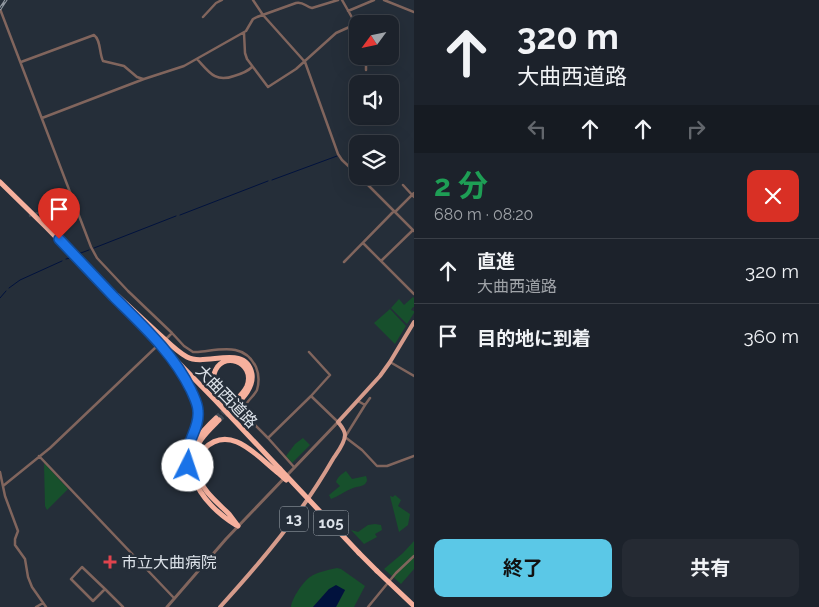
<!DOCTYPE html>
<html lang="ja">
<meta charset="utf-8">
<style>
body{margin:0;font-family:Raleway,"Noto Sans JP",sans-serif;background:#252a33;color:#f1f3f6;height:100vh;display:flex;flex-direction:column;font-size:19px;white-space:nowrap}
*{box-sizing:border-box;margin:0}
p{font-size:16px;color:#a0a4a9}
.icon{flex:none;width:28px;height:28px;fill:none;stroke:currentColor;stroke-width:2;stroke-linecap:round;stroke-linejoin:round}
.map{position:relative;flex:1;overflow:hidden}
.details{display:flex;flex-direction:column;background:#1c222b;width:405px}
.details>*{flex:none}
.banner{background:#1c222b;color:#f1f3f6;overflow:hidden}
.needle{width:32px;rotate:237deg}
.controls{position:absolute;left:349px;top:15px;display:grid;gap:10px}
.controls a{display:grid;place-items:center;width:50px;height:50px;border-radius:10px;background:#1c222b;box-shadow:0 5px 20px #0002,0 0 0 1px #3a3f47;font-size:25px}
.pin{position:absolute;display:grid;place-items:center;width:42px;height:42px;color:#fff;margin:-51px -21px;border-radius:50% 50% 50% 0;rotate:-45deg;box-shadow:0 0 5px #0007}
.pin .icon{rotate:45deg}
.me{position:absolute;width:55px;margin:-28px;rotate:4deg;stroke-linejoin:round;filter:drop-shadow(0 0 4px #0008)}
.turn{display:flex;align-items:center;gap:18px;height:105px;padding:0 20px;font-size:22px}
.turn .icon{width:65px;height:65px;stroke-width:2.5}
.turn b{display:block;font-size:35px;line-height:42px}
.lanes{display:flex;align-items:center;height:48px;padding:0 20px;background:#0003;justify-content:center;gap:25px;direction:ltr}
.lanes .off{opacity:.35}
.round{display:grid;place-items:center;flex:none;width:52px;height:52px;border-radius:10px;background:#252a33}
.summary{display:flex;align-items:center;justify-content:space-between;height:85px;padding:0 20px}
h1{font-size:30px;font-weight:700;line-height:38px;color:#1e9e55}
.cta{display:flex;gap:10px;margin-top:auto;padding:10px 20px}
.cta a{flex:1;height:58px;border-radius:10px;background:#5bc8e7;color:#111;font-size:20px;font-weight:700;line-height:58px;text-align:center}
.cta a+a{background:#252a33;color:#f1f3f6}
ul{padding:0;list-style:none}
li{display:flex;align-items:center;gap:15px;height:65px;padding:0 20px;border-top:1px solid #3a3f47}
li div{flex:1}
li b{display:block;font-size:19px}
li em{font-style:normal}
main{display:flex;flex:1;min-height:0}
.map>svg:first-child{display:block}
.green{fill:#17502c}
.water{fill:#01123d}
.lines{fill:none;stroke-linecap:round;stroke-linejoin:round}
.stream{stroke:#01123d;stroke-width:1}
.minor-tunnel{stroke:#404953;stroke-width:2.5;stroke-dasharray:2.5 1;stroke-linecap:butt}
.motorway-tunnel{stroke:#404953;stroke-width:5;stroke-dasharray:5 2.5;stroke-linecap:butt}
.minor{stroke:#81655d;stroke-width:2.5}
.tertiary{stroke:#81655d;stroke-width:3}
.primary{stroke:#d59b8b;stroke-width:4}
.motorway{stroke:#f6b09d;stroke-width:5}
.rail-casing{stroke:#9198a1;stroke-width:3}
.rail{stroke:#252e39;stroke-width:1;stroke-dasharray:4;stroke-linecap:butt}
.motorway-bridge{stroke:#f6b09d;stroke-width:5}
.route-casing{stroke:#114b97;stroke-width:12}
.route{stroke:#1a73e8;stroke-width:9}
.health-dot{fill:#e0444e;stroke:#252e39;stroke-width:2}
.labels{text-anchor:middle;stroke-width:5;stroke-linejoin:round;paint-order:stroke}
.shield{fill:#252e39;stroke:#a5acb4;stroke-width:1}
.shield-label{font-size:15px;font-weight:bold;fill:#dce2e9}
.street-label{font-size:16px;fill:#dce2e9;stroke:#252e39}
.poi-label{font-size:16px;fill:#dce2e9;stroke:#252e39;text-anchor:start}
</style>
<main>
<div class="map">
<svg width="414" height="607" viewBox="0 0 414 607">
<rect width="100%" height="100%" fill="#252e39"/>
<path class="green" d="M413 297 414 298V307H413L411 310 414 311V313L407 324 391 308 399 299 404 305Z
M390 309 406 326 395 344 374 323Z
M303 438 310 445 292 463 286 456 295 444Z
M44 463 68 489 47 510 45 506Z
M346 471 352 479 366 476C367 480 368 480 365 484 362 487 357 486 353 488 345 491 339 496 331 499L329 495 340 486 336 482C338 476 342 474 346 471Z
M395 495 401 500 398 506 410 514 408 525 399 532 390 496 393 497Z
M375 524 381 525 382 530 375 534 377 537 364 544 351 530 358 532 368 525Z
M414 541V569L401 584 384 569 403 553Z
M337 568 341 569 365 586 354 607H336L345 590 329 589 313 607H291C292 598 303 582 310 577 317 572 328 570 337 568Z"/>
<path class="water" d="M336 585 345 590 336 607H313L329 589Z"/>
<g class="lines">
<path class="stream" d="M272 180 337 156
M180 215 268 181
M94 248 176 216
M78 254 89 250
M66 259 70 258
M9 288 20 280 62 261
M0 298 6 291"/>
<path class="minor-tunnel" d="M29 216 43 211"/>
<path class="motorway-tunnel" d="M216 418 232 404
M219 420 234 407"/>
<path class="minor" d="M253 0 263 15 305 62 338 154 342 160 358 175
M342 0 358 28
M384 0 414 12
M0 9 91 247 97 258 128 291 172 333 184 346 193 352H198C220 350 244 342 256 367 259 374 259 383 257 390 254 396 248 400 245 406L244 409 248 418 268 438 294 467
M348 11 374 0
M203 17 216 3 222 0
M244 33 245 53 247 59 268 87 296 69 336 33 356 24
M197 59C209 72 215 83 234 76 241 74 247 72 252 67
M21 62 94 35C101 40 99 53 103 61L124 66 137 77 143 79
M366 70V56
M42 118 144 79 184 66 246 31 253 19 257 17 296 3C303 1 306 7 312 8L338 0
M359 176 414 231
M403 185 414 197
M395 212 414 193
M363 243 414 294
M381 261 413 230
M344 262 394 211
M167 338 172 333
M390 362 414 376
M311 396 338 422
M358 401 365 405 345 437 362 450 377 466H387L414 456
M365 405 370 398
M268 438 311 396 330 375 309 352
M39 456 174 598
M0 472 5 496 18 531 15 539V545L25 559 28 577 32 587 46 607
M3 486 50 448 155 348
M105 589 82 567 71 579 93 601 105 589 123 607
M36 607 43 603
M368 607 396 573 414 556"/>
<path class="tertiary" d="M167 607 226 539 338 422"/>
<path class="primary" d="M220 607C262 561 302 513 333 459 337 453 345 443 345 435 345 430 341 426 338 422L380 376 390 362 414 322"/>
<path class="motorway" d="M0 182 47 228 215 400 280 469
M118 296C131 308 144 320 158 333 167 341 176 351 187 357 206 367 246 343 252 374 254 387 243 398 234 407
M174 361C183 375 199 397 198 414 198 421 195 427 193 433 184 455 184 460 194 481
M225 406C217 396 210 386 214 374 221 349 256 362 247 386 244 393 237 399 232 404
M195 461C194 443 207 432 219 420
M191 467C189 445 201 432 216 418
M194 478C200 497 219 515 236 525
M238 526C235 522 232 518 229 514 217 502 202 491 198 474 195 466 198 456 204 449 230 423 257 456 277 472
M359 553 377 571"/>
<defs>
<path id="rail" d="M0 9 6 0"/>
</defs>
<use href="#rail" class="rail-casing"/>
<use href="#rail" class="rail"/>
<path class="motorway-bridge" d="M280 469 359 553
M277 472 286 480
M377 571 414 606"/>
</g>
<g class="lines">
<defs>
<path id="route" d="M59 239C77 258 96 278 114 297 143 326 173 353 191 390 194 397 198 404 198 411 200 431 183 442 188 466"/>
</defs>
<use href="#route" class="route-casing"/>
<use href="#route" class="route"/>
</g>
<path class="health-dot" d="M107.5 554.5h5v5h5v5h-5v5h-5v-5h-5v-5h5z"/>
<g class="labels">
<g class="shield">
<rect x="280" y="506.5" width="28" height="25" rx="4"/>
<rect x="313.5" y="510.5" width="35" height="25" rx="4"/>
</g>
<g class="shield-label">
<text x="294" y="524">13</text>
<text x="331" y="528">105</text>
</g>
<g class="street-label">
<text transform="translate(227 396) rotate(46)" y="6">大曲西道路</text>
</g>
<g class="poi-label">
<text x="121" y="568">市立大曲病院</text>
</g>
</g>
</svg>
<div class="controls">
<a><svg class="needle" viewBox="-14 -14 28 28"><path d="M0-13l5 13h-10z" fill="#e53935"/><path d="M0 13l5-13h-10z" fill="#a0a4a9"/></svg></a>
<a><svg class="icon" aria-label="sound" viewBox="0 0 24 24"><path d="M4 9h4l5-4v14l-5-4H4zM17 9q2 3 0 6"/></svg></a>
<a><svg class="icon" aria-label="layers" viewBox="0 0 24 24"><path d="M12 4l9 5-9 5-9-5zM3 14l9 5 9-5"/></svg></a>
</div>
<div class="pin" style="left:59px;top:239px;background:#d93025"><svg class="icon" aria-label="arrive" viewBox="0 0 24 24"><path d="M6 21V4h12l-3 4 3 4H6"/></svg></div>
<svg class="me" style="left:188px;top:466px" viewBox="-20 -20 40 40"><circle r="19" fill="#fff"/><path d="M0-13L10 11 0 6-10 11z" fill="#1a73e8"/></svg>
</div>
<section class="details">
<div class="banner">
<div class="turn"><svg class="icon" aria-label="ahead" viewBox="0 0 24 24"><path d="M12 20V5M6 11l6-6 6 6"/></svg><div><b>320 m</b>大曲西道路</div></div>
<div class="lanes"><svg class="icon off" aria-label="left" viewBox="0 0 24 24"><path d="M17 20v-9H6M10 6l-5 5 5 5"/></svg><svg class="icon" aria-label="ahead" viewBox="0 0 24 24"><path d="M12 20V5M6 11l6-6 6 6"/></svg><svg class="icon" aria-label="ahead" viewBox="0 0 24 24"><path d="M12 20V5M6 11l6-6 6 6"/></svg><svg class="icon off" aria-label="right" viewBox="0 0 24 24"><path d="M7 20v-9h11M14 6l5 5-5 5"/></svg></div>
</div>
<div class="summary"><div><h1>2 分</h1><p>680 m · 08:20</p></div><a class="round" style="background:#d93025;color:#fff"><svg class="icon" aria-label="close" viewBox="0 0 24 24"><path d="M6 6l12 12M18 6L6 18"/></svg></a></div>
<ul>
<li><svg class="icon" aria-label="ahead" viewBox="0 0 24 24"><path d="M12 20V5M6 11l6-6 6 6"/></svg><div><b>直進</b><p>大曲西道路</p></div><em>320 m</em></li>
<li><svg class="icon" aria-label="arrive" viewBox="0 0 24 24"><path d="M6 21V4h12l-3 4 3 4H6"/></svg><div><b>目的地に到着</b></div><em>360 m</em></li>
</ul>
<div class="cta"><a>終了</a><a>共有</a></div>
</section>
</main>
